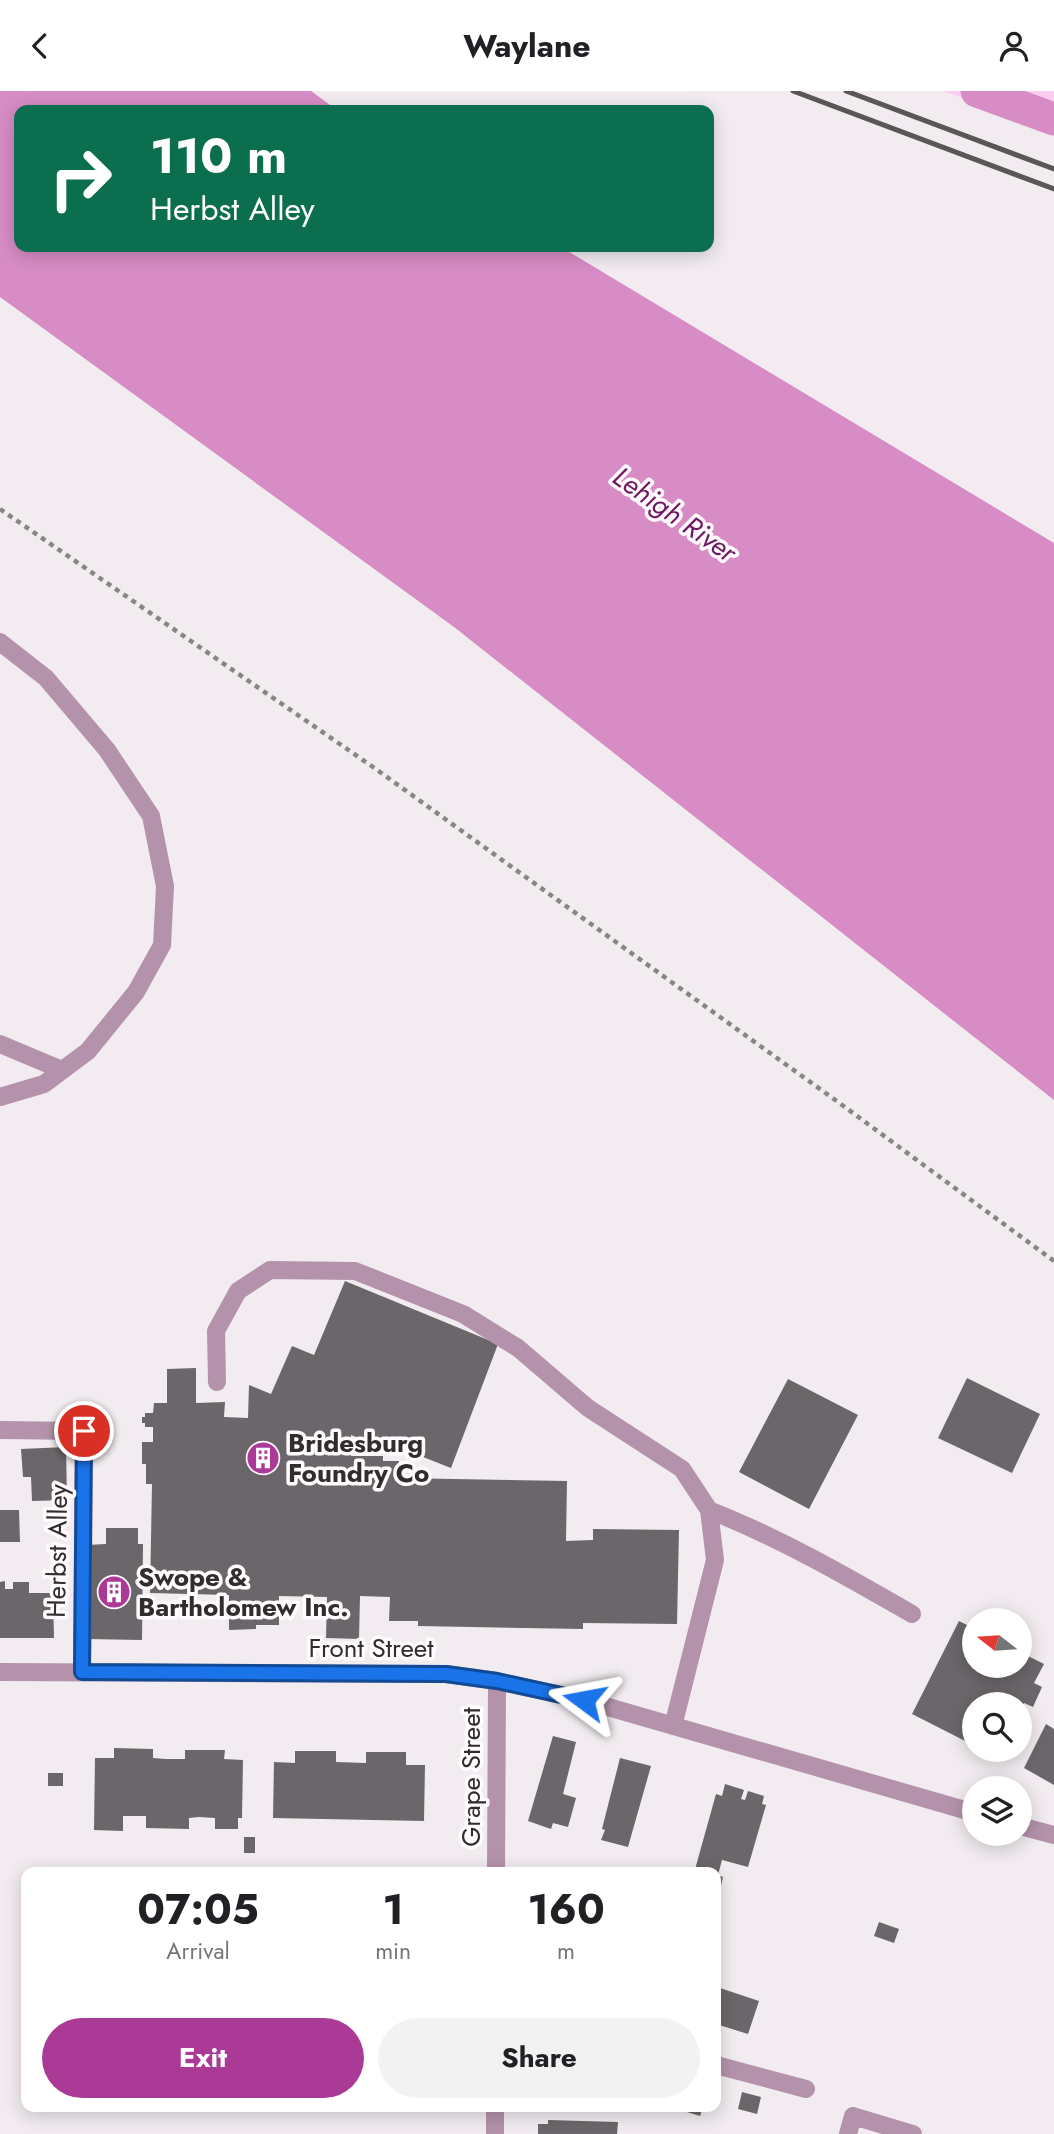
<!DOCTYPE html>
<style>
body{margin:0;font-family:Jost,sans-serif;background:#f2f2f2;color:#202124;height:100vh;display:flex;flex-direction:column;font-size:26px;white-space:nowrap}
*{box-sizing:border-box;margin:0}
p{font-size:23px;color:#757577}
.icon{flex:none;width:38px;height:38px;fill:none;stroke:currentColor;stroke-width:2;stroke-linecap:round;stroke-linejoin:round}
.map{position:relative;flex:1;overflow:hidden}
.side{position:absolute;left:21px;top:1776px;width:700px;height:245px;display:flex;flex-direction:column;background:#fff;border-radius:14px;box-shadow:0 4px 18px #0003}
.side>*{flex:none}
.banner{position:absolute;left:14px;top:14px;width:700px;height:147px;border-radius:14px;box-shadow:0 4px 18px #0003;background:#0b6e4f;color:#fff;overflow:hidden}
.needle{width:46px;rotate:287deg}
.fabs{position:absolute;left:962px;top:1517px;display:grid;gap:14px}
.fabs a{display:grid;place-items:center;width:70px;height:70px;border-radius:50%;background:#fff;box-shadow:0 4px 18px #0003;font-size:35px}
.pin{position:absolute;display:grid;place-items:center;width:60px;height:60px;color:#fff;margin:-30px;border:4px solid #fff;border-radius:50%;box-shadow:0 2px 7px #0007}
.me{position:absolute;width:77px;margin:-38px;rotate:283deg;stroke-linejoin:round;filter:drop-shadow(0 0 5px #0008)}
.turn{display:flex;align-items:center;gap:24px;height:147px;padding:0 21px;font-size:32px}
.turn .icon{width:91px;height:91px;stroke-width:2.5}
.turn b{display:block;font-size:49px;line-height:60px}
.eta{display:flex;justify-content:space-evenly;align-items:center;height:119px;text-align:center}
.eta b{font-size:42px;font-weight:700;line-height:49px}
.cta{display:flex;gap:14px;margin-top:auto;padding:14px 21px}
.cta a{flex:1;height:80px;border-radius:42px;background:#ab3a96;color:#fff;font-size:28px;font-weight:700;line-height:80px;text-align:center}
.cta a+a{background:#f2f2f2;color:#202124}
header{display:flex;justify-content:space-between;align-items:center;height:91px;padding:0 21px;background:#fff;font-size:32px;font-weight:700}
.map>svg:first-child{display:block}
.green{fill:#f9ceee}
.water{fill:#d78cc5}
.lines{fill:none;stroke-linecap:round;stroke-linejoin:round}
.canal{stroke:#d78cc5;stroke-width:33}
.building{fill:#6b666a}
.path{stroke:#898587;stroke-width:4.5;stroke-dasharray:5 5;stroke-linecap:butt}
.minor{stroke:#b492ab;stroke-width:18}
.rail{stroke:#595658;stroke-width:5}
.route-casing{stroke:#114b97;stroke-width:18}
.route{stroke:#1a73e8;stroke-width:12}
.labels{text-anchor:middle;stroke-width:7;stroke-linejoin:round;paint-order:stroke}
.poi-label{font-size:26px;font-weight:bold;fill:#2f2d2e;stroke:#fffafd;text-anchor:start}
.street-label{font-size:26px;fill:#2f2d2e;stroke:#fffafd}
.water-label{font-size:28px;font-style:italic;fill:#701761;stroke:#fffafd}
</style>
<header><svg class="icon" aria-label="back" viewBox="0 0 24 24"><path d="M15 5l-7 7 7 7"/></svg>Waylane<svg class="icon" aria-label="person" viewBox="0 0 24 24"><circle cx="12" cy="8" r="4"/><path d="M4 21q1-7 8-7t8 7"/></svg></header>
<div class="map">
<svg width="1054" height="2043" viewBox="0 0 1054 2043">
<rect width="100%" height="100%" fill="#f2ecf0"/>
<path class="green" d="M943 0H1054V39Z"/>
<path class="water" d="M0 0H311L337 19H19V156H561L1054 452V1009L454 536 0 206Z"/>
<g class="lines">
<path class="canal" d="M977 0 1054 28"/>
</g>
<path class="building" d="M345 1190 498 1253 451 1377 372 1346 370 1351 351 1344V1365H383V1370H399L398 1387 567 1390 566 1450 593 1449V1438L679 1439 677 1533 583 1532V1538L418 1535V1530H389L390 1506 360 1505 359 1548 326 1547 327 1506 279 1505V1534H256V1538L229 1539V1504L150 1502 152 1393H146V1373H142V1351H153V1336H145V1332H142V1326H145V1322H153L154 1312H167V1278L196 1277V1312L225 1311 224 1326 248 1327 249 1294 271 1303 292 1255 314 1264Z
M967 1287 1040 1323 1012 1382 938 1347Z
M788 1288 858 1324 809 1418 739 1381Z
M66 1356 67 1409 32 1410 31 1386H23L21 1358Z
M0 1419H19L20 1451H0Z
M106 1437H138V1453H143L142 1549 86 1548 87 1454 106 1453Z
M5 1490V1498H13V1491H29V1502H53L54 1547H0V1491Z
M959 1530 975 1538V1575H1020V1561L1044 1573 1034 1592 1042 1596 1033 1616 1024 1612 1020 1620V1614H975V1655L912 1623Z
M1046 1633 1054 1638V1694L1024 1677Z
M553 1645 576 1651 563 1703 576 1707 568 1736 553 1732 551 1738 528 1730Z
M114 1657 153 1658V1667L166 1668H185V1659H225L224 1668 243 1669 242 1727H238V1738H215V1727L199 1726 189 1727V1738L146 1737V1725H123V1740L94 1739 95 1667H114Z
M295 1660H336V1671L366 1672V1661H406V1674H425L424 1730 273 1727 274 1671 295 1672Z
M620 1667 651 1675 628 1756 601 1749 605 1739 602 1738Z
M48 1682H63V1695H48Z
M725 1693 744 1699 741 1708 745 1709 748 1700 764 1705 762 1713 766 1714 748 1776 722 1769 718 1784 723 1786 720 1799 716 1798V1782H694L716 1703 722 1705Z
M244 1746H255V1762H244Z
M879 1831 899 1838 894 1852 874 1845Z
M717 1896 759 1910 748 1943 716 1933Z
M742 2001 761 2006 757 2023 738 2018Z
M678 2016H703L700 2025 677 2018Z
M548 2029 618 2031 617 2043H538V2033H548Z"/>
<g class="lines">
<path class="path" d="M0 418 373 676 838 1011 1054 1170"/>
<path class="minor" d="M0 551 46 587 107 659 151 725 165 795 162 854 136 901 88 960 44 993 0 1006
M0 953 62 979
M217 1291 216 1240 238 1200 270 1179 355 1180 463 1223 518 1257 588 1317 682 1378 709 1419 715 1469 673 1635
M0 1339 84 1340 82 1581
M709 1419C780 1447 846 1485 912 1523
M0 1581 446 1583 497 1590 584 1609 975 1722
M1020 1735 1054 1744
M496 1782 497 1590
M716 1974 806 1998
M495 2043V2016
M848 2043 853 2025 913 2043"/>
<path class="rail" d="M793 0 1054 98
M846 0 1054 78"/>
</g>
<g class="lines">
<defs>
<path id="route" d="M84 1340 82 1581 446 1583 497 1590 584 1609"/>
</defs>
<use href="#route" class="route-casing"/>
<use href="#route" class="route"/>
</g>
<defs>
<symbol id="building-disc" viewBox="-11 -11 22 22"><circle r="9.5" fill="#ab3a96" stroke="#fffafd"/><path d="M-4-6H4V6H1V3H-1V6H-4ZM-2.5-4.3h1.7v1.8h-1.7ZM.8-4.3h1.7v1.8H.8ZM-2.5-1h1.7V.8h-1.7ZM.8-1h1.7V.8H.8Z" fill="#fff"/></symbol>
</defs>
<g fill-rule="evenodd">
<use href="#building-disc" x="244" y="1348" width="38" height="38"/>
<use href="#building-disc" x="95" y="1482" width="38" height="38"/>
</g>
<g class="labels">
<g class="poi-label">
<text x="288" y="1361">Bridesburg<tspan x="288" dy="30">Foundry Co</tspan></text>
<text x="138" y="1495">Swope &amp;<tspan x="138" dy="30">Bartholomew Inc.</tspan></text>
</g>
<g class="street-label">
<text transform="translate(57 1460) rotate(-89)" y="9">Herbst Alley</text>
<text x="371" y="1566">Front Street</text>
<text transform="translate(471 1686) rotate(-90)" y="9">Grape Street</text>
</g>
<g class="water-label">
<text transform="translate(675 423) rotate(35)" y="10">Lehigh River</text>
</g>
</g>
</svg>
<div class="fabs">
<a><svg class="needle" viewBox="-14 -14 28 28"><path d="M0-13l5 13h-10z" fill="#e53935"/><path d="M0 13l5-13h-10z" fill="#757577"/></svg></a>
<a><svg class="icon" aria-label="search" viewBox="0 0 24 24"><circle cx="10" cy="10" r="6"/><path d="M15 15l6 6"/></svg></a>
<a><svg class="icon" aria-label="layers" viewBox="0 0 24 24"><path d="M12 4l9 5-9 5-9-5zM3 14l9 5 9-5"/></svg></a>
</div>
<div class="pin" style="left:84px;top:1340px;background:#d93025"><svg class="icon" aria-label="arrive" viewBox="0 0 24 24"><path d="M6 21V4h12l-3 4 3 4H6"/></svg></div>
<svg class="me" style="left:584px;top:1609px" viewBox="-20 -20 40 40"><path d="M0-17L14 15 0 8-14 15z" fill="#1a73e8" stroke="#fff" stroke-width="4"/></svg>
<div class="banner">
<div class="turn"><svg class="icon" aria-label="right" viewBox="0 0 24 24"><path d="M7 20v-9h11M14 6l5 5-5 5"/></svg><div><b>110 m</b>Herbst Alley</div></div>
</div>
<section class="side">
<div class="eta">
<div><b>07:05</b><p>Arrival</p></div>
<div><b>1</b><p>min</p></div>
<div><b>160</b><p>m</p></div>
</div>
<div class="cta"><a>Exit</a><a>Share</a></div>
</section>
</div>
